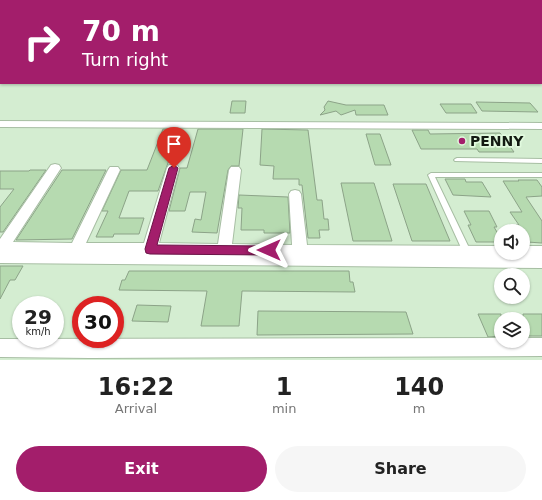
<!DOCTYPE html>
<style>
body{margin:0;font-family:"DejaVu Sans",sans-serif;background:#f6f6f6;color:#222;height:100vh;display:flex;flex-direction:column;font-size:15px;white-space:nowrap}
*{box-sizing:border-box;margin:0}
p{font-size:13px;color:#767676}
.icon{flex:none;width:22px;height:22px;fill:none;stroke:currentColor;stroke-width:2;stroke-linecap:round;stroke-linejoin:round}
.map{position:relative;height:360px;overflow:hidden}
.drawer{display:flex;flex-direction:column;background:#fff;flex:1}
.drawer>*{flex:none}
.banner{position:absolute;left:0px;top:0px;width:542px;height:84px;box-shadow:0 1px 3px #0004;background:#a31e6b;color:#fff;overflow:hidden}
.buttons{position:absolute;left:494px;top:224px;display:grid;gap:8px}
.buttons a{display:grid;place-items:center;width:36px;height:36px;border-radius:50%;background:#fff;box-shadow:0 1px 3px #0004;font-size:20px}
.speed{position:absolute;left:12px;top:296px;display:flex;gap:8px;font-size:20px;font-weight:700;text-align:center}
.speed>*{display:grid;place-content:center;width:52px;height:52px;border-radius:50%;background:#fff;box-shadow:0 1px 3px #0004;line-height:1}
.speed small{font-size:10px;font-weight:400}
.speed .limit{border:6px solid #d22;background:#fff;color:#111}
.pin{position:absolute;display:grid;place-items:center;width:34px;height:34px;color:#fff;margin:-41px -17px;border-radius:50% 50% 50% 0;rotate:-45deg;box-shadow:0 0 4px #0007}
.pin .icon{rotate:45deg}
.me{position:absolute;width:44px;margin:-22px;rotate:270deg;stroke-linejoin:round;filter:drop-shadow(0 0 3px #0008)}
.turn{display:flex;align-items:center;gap:14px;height:84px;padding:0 16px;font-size:18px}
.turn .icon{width:52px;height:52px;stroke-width:2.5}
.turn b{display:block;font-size:28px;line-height:34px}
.eta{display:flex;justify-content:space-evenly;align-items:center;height:68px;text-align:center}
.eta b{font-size:24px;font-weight:700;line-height:28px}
.button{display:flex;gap:8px;margin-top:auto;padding:8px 16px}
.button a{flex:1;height:46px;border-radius:24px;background:#a31e6b;color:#fff;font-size:16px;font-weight:700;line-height:46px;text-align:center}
.button a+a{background:#f6f6f6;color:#222}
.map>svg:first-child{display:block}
.building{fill:#b6dab0;stroke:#8ca388}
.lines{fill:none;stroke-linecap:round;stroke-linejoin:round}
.lane-casing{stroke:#a7bea3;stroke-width:2}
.street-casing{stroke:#a7bea3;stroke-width:2}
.secondary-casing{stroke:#a7bea3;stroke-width:2}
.lane{fill:#fff;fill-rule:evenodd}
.street{fill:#fff;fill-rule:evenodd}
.secondary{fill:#fff;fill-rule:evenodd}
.route{fill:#a31e6b;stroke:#6a1446}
.poi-dot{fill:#a31e6b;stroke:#e1fade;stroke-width:1.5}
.labels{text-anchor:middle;stroke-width:3.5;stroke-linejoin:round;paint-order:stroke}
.poi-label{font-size:14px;font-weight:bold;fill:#121a11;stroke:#e1fade;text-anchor:start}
</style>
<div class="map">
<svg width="542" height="360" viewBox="0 0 542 360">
<rect width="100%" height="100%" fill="#d4edd1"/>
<path class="building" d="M232 101H246L245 113H230Z
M328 101 346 105H384L388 115H356L355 110 341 115 336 111 320 115 325 110 324 107Z
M476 102 530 103 538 112 482 111Z
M440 104H471L477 113H446Z
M163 129H180L158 191H129L119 218H144L139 234H114L113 237H96L108 211H102L121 170H147Z
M198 129H243L239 166H231L228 170 217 233 192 232 195 219 201 220 206 192H190L185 211H169L180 168H187Z
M262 129 308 130 317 200H322L324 219H328L329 230H319L320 238H308L302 185H299V179H273L274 166 260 165Z
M412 130H428L430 134 500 133 514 152H479L477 149H421Z
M366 134H380L391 165H375Z
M30 170H46L3 232H0V207L14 189H0V171H29Z
M62 170H106L72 239 16 240Z
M445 179H465L466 182H482L491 197 453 195Z
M518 180H537L542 187V196L526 197 542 221V243L527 242 523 236V231H520L516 225H519L510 212H522L503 181H519Z
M341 183H374L392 241H353Z
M393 184H426L450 241H412Z
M239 195 288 197 290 233H264V230H241L242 208H238Z
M464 211H489L497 227H494L501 239V242H476L468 225H471Z
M0 266H23L15 280H10L0 299Z
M129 271H349L350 282H353L355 292 242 291 239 326H201L207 291 119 290 122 280H125Z
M137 305 171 306 168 322 132 321Z
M258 311 406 312 413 334 257 335Z
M478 314H501V336L488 337Z
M523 314H542V336H523Z"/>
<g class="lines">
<defs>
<path id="lane" d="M443 0 448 1H442Z
M541 21H542V23H541Z
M457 158 542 159V163L455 161 454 160 455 159Z
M431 173H542V177H435L471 252 470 254 467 255 464 254 463 252 428 175Z"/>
<path id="street" d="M347 0H353V1H347Z
M0 1H1V5H0Z
M541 17H542V21H541Z
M0 121 542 123V129L0 127Z
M55 164 59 165 61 168 13 242 72 243 108 170 110 167H118L120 170 86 243H144L167 168 169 165H177L179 168 159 243 218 244 229 170 231 167H239L241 170 232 244 292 245 289 194 291 191 295 190 299 191 301 194 307 245 501 246V253H508L506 256H518L516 253H523V246H542V268L0 263V239L51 165Z
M501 338V341H523V338H542V356L90 358 0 357V339Z"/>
<path id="secondary" d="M541 6 542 7V17L541 16Z"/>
</defs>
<use href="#lane" class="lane-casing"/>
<use href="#street" class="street-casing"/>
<use href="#secondary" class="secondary-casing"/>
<use href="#lane" class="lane"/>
<use href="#street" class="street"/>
<use href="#secondary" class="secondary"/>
</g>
<path class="route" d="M174 165 178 168 157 245 269 246 273 247 275 250 273 253 269 255 150 254 146 253 145 249 169 168Z"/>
<circle class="poi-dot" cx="462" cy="141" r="4"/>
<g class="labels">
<g class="poi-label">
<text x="470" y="146">PENNY</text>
</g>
</g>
</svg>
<div class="buttons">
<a><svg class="icon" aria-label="sound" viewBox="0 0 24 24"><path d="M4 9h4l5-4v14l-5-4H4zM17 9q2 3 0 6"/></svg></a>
<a><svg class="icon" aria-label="search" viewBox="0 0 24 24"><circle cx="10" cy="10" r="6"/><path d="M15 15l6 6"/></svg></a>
<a><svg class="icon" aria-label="layers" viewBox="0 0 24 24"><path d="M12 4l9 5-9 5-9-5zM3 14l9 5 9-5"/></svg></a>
</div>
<div class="speed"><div>29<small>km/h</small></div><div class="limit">30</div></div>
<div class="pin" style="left:174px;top:168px;background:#d93025"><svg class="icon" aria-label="arrive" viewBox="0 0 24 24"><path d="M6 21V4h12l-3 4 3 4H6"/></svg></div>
<svg class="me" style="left:269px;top:250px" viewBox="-20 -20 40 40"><path d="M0-17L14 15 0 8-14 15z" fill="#a31e6b" stroke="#fff" stroke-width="4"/></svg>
<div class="banner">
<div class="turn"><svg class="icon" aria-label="right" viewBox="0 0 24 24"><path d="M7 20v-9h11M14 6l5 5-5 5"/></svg><div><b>70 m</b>Turn right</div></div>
</div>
</div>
<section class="drawer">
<div class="eta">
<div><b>16:22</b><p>Arrival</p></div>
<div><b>1</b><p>min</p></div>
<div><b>140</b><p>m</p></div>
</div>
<div class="button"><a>Exit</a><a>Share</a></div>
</section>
